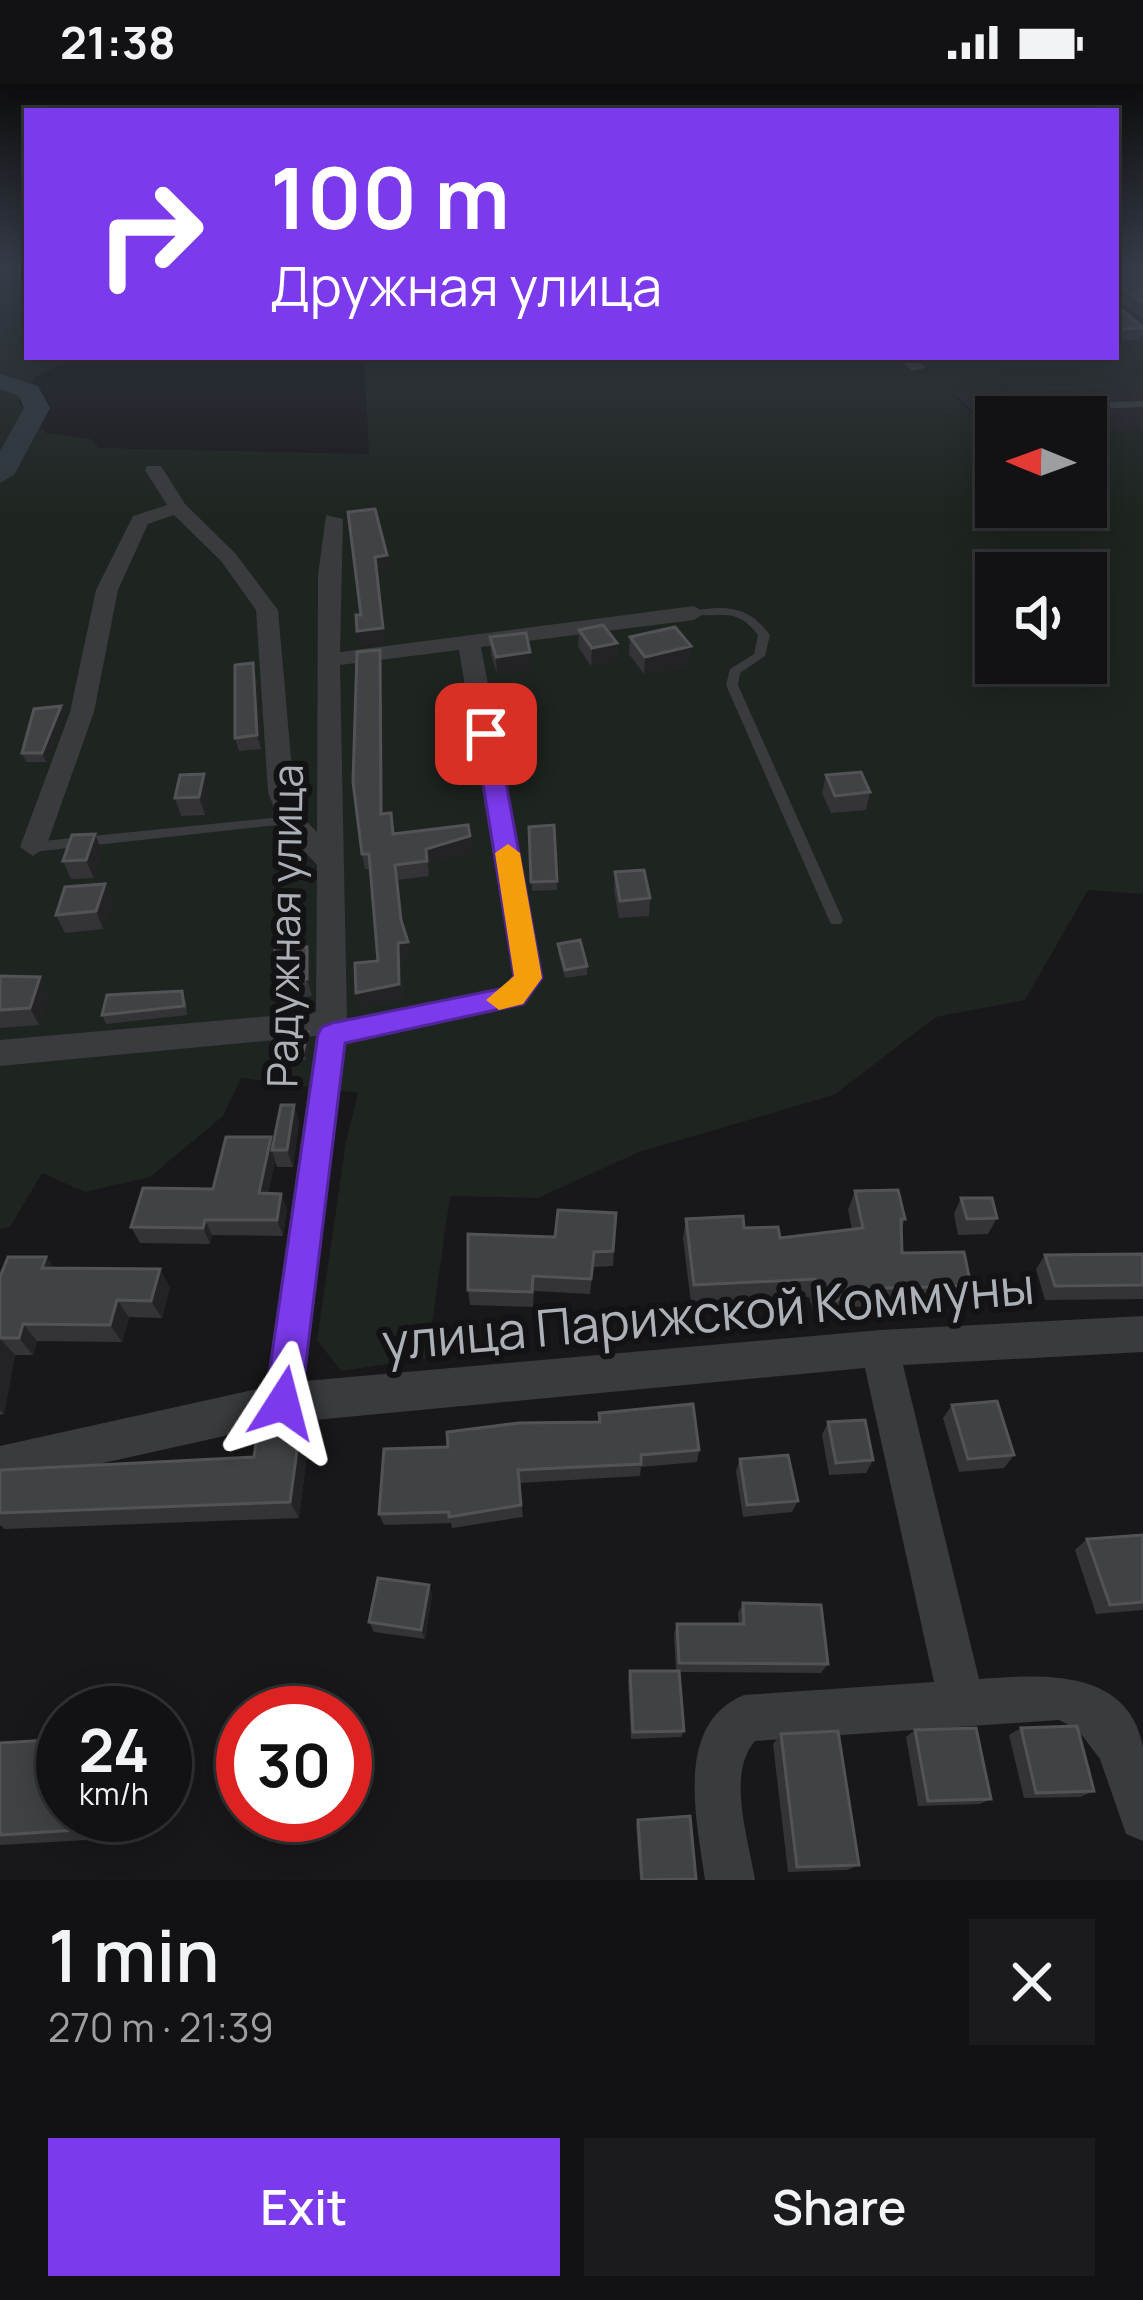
<!DOCTYPE html>
<meta charset="utf-8">
<style>
body{margin:0;font-family:Manrope,sans-serif;background:#1b1b1d;color:#f1f3f6;height:100vh;display:flex;flex-direction:column;font-size:45px;white-space:nowrap}
*{box-sizing:border-box;margin:0}
p{font-size:39px;color:#9c9ea0}
.icon{flex:none;width:66px;height:66px;fill:none;stroke:currentColor;stroke-width:2;stroke-linecap:round;stroke-linejoin:round}
.map{position:relative;height:1796px;overflow:hidden}
.details{display:flex;flex-direction:column;background:#121214;flex:1}
.details>*{flex:none}
.guide{position:absolute;left:24px;top:24px;width:1095px;height:252px;border-radius:0px;box-shadow:0 6px 30px #0003,0 0 0 3px #313234;background:#7c3aed;color:#fff;overflow:hidden}
.needle{width:78px;rotate:271deg}
.buttons{position:absolute;left:975px;top:312px;display:grid;gap:24px}
.buttons a{display:grid;place-items:center;width:132px;height:132px;border-radius:0px;background:#121214;box-shadow:0 6px 30px #0003,0 0 0 3px #313234;font-size:60px}
.speed{position:absolute;left:36px;top:1602px;display:flex;gap:24px;font-size:60px;font-weight:700;text-align:center}
.speed>*{display:grid;place-content:center;width:156px;height:156px;border-radius:50%;background:#121214;box-shadow:0 6px 30px #0003,0 0 0 3px #313234;line-height:1}
.speed small{font-size:30px;font-weight:400}
.speed .limit{border:18px solid #d22;background:#fff;color:#111}
.pin{position:absolute;display:grid;place-items:center;width:102px;height:102px;color:#fff;margin:-51px;border-radius:24px;box-shadow:0 6px 18px #0006}
.me{position:absolute;width:132px;margin:-66px;rotate:9deg;stroke-linejoin:round;filter:drop-shadow(0 0 9px #0008)}
.turn{display:flex;align-items:center;gap:42px;height:252px;padding:0 48px;font-size:54px}
.turn .icon{width:156px;height:156px;stroke-width:2.5}
.turn b{display:block;font-size:84px;line-height:102px}
.round{display:grid;place-items:center;flex:none;width:126px;height:126px;border-radius:0px;background:#1b1b1d}
.headline{display:flex;align-items:center;justify-content:space-between;height:204px;padding:0 48px}
h1{font-size:72px;font-weight:600;line-height:90px}
.primary-button{display:flex;gap:24px;margin-top:auto;padding:24px 48px}
.primary-button a{flex:1;height:138px;border-radius:0px;background:#7c3aed;color:#fff;font-size:48px;font-weight:600;line-height:138px;text-align:center}
.primary-button a+a{background:#1b1b1d;color:#f1f3f6}
.status{display:flex;justify-content:space-between;align-items:center;height:84px;padding:0 60px;background:#121214;direction:ltr}
.status svg{height:33px;fill:currentColor}
.map>svg:first-child{display:block}
.built{fill:#242427}
.green{fill:#1e241f;fill-rule:evenodd}
.lines{fill:none;stroke-linecap:round;stroke-linejoin:round}
.river{fill:#2f383d;fill-rule:evenodd}
.lane{fill:#393b3e;fill-rule:evenodd}
.street{fill:#393b3e;fill-rule:evenodd}
.wall{fill:#343438}
.shaded-wall{fill:#232326}
.building{fill:#414245;stroke:#525357;stroke-width:3}
.route{fill:#7c3aed;stroke:#51269a;stroke-width:3}
.slow{fill:#f59e0b}
.labels{text-anchor:middle;stroke-width:12;stroke-linejoin:round;paint-order:stroke}
.street-label{font-size:42px;fill:#acb1b8;stroke:#131315}
.near-street-label{font-size:51px;fill:#acb1b8;stroke:#131315}
</style>
<div class="status"><b>21:38</b><svg viewBox="0 0 49 12"><path d="M0 12V9h3v3zM5 12V6h3v6zM10 12V3h3v9zM15 12V0h3v12zM26 1h20v11H26zM47 4h2v5h-2z"/></svg></div>
<div class="map">
<svg width="1143" height="1796" viewBox="0 0 1143 1796">
<rect width="100%" height="100%" fill="#18181a"/>
<path class="built" d="M1143 296V348L1086 343V333H979L950 307Z"/>
<path class="green" d="M0 183H27V273H81L36 292 18 318 46 349 91 355 99 364 369 370 364 273H1116V183H1143V296L951 308 972 330 996 335V423H1086V343L1143 348V810L1088 806 1025 916 936 933 834 1011 639 1068 538 1114 450 1112 427 1274 341 1287 317 1256 346 1058 358 1009 241 994 223 1032 150 1093 85 1108 42 1089 10 1143 0 1145ZM996 489H1086V579H996Z"/>
<g class="lines">
<path class="river" d="M0 290 38 302 50 324 14 391 0 399V367L24 324 19 312 0 305Z"/>
<path class="lane" d="M1143 317V323L1069 326 1065 323 1069 320Z
M716 524C741 523 755 531 770 551L765 572 740 589 738 601 843 836 841 840H831L829 836 726 601 730 585 754 570 758 551C734 519 718 537 689 529L694 526Z
M290 732 297 736 295 739 33 768 26 763 33 758Z"/>
<path class="street" d="M1116 219 1143 240V253L1116 231Z
M898 273H915L926 284 912 287Z
M1029 273H1045L1046 274 1038 279Z
M147 382H161L185 420 235 469 278 526 294 708 302 733 317 748 318 491 326 431 343 435 340 568 694 522 705 529 694 536 481 563 543 894 525 921 346 959 305 1297 880 1246 1143 1232V1268L903 1281 979 1595C1039 1591 1128 1582 1143 1663 1143 1692 1143 1728 1143 1757L1126 1750 1100 1675 1078 1646 1059 1636 755 1657C726 1690 749 1756 755 1796H705C697 1737 673 1640 744 1611L934 1598 865 1284 283 1339 0 1402V1362L266 1303 316 952 0 982V956L316 928 317 781 281 742 268 708 256 526 221 477 174 431 148 440 118 506 94 628 46 763 33 772 20 763 70 628 96 506 133 432 167 421 145 386ZM459 566 513 892 504 903 347 935 340 581Z"/>
</g>
<path class="wall" d="M1116 183H1143V234L1117 216V222L1143 243 1140 256 1116 257Z
M579 546 617 559 616 576 591 582 578 563Z
M490 553 531 585 497 590 491 571Z
M630 553 689 580 644 590 629 570Z
M380 566 382 580 383 730 393 750 470 752 471 767 428 780 429 792 398 796 402 840 410 873 400 874 402 915 360 924 356 909 378 877 370 785H365L362 770Z
M256 592 261 665 239 667 235 654Z
M64 631 46 678H26L22 669Z
M826 691 870 708 866 726 831 729 822 709Z
M209 708 205 731 181 732 175 714Z
M554 741 557 806 532 807 529 743Z
M95 750 102 768 94 794 71 795 63 777Z
M615 788 650 814 649 832 619 834 614 806Z
M105 800 112 818 103 845 65 849 56 831Z
M558 860 587 882V891L565 894 558 868Z
M312 880V912L279 916 274 899Z
M0 892 40 893 49 910 39 941 0 944Z
M186 916 187 931 106 940 102 931Z
M310 957 306 976H275L272 967Z
M294 1021 299 1038 293 1083H277L275 1077 268 1109 281 1110 287 1125 283 1152 212 1151 210 1160 140 1159 131 1143 213 1105 273 1059Z
M855 1107 905 1135 902 1143V1169L971 1202 961 1220 848 1223 844 1232 816 1236 809 1213 691 1219 683 1154 686 1135 744 1144 780 1154 852 1145 848 1126Z
M961 1114 997 1134 988 1150 958 1151 954 1130Z
M616 1129 613 1182 593 1183 590 1210 534 1207 533 1223 470 1221 468 1206 555 1153Z
M1143 1170V1215L1045 1216 1036 1185 1045 1171Z
M46 1173 54 1184 170 1203 162 1234 129 1233 122 1258 37 1257 33 1271H15L4 1330 0 1331V1193Z
M952 1321 1014 1371 1004 1384 959 1388 943 1334Z
M599 1329 699 1366 697 1378 641 1383 640 1392 519 1399 523 1433 452 1444 451 1439 384 1441 379 1430 448 1363 599 1338Z
M828 1338 873 1376 866 1389 829 1391 822 1351Z
M308 1361 299 1434 5 1445 0 1441V1386L254 1373Z
M740 1375 798 1417 792 1428 743 1433 736 1387Z
M1143 1451V1526L1096 1530 1075 1466 1087 1455Z
M432 1511 425 1555 374 1548 369 1538Z
M743 1519 828 1580 821 1589 679 1588 684 1647 681 1653 631 1655 628 1596 630 1587H676L674 1550 677 1540H739L738 1529Z
M1021 1644 1094 1707 1080 1713 1024 1714 1009 1651Z
M915 1646 991 1715 980 1720 918 1722 906 1653Z
M781 1650 859 1781 847 1786 788 1788 773 1660Z
M0 1659 63 1731H108L104 1755 0 1761Z
M638 1736 696 1795 640 1796 636 1740Z"/>
<path class="shaded-wall" d="M387 471 388 485 377 486 385 558 359 561 357 547 375 473Z
M617 559 616 576 591 582 592 564Z
M691 562 689 580 644 590 645 573Z
M380 566 382 580 383 745 381 730Z
M530 568 531 585 497 590 496 573Z
M253 579 256 592 261 665 257 651Z
M61 622 64 631 46 678 42 669Z
M204 690 209 708 205 731 199 713Z
M95 750 102 768 94 794 86 776Z
M470 752 471 767 428 780 426 765Z
M105 800 112 818 103 845 96 827Z
M408 858 410 873 400 874 402 915 360 924 356 909 398 859Z
M307 863 312 880V912L307 895Z
M40 893 49 910 39 941 30 924Z
M308 948 310 957 306 976 303 968Z
M294 1021 299 1038 293 1083 287 1066Z
M271 1053 276 1066H272L275 1077 265 1125 259 1109Z
M281 1110 287 1125 283 1152 277 1136Z
M205 1136 212 1151 210 1160 203 1144Z
M46 1173 59 1191 42 1184Z
M160 1185 170 1203 162 1234 151 1217Z
M117 1216 129 1233 122 1258 110 1241Z
M23 1240 37 1257 33 1271 19 1254Z
M0 1254 15 1271 4 1330 0 1326Z
M300 1344 308 1361 299 1434 290 1418Z
M429 1501 432 1511 425 1555 421 1546Z
M80 1731H108L104 1755 77 1746Z"/>
<path class="building" d="M1116 183H1143V219L1123 204H1117V222L1143 244 1116 245Z
M375 425 387 471 375 473 383 544 357 547 356 531H361L348 428Z
M603 541 617 559 592 564 579 546Z
M675 543 691 562 645 573 630 553Z
M526 549 530 568 496 573 490 553Z
M380 566 381 730 391 729 393 750 468 741 470 752 426 765 427 777 395 781 401 836 408 858 398 859 399 900 356 909 355 879 378 877 369 770H362L353 698 357 568Z
M253 579 257 651 235 654V581Z
M61 622 42 669H22L34 625Z
M861 688 870 708 835 712 826 691Z
M204 690 199 713 175 714 180 691Z
M554 741 557 797 531 798 529 743Z
M95 750 86 776 63 777 72 751Z
M644 786 650 814 620 817 615 788Z
M105 800 96 827 56 831 65 803Z
M580 856 587 882 565 886 558 860Z
M307 863V895L274 899 275 866Z
M0 892 40 893 30 924 0 926Z
M182 907 184 922 102 931 107 911Z
M308 948 303 968 272 967 276 951Z
M281 1021H294L287 1066H272Z
M226 1053H271L259 1109 281 1110 277 1136H205L203 1144 131 1143 143 1104 213 1105Z
M898 1106 905 1135H901L902 1169 964 1168 971 1202 848 1205 851 1214 822 1218 815 1195 694 1201 686 1135 743 1132 744 1144 778 1143 780 1154 863 1144 855 1107Z
M961 1114H992L997 1134 967 1135Z
M558 1126 616 1129 613 1167 594 1168 591 1195 533 1192 532 1208 468 1206V1150L555 1153Z
M1143 1170V1201L1055 1202 1045 1171Z
M8 1173H46L42 1184 160 1185 151 1217 117 1216 110 1241 23 1240 19 1254H0V1255V1193Z
M997 1317 1014 1371 968 1375 952 1321Z
M693 1320 699 1366 641 1371V1380L518 1386 521 1421 449 1433V1428L379 1430 384 1365 448 1363 447 1348 519 1339 600 1338 599 1329Z
M865 1336 873 1376 836 1379 828 1338Z
M300 1344 290 1418 0 1429V1386L254 1373 258 1345Z
M788 1371 798 1417 747 1421 740 1375Z
M1143 1451V1518L1110 1521 1087 1455Z
M378 1494 429 1501 421 1546 369 1538Z
M743 1519 821 1521 828 1580 679 1579 677 1540H744Z
M630 1587H679L684 1647 633 1648Z
M1077 1642 1094 1707 1036 1709 1021 1644Z
M976 1644 991 1715 928 1717 915 1646Z
M838 1647 859 1781 797 1783 781 1650Z
M63 1655V1731H80L77 1746 0 1751V1659Z
M690 1732 696 1795 642 1796 638 1736Z"/>
<linearGradient id="sky" x2="0" y2="1"><stop stop-color="#0d0d0e"/><stop offset="0.42" stop-color="#373d49"/><stop offset="1" stop-color="#373d49" stop-opacity="0"/></linearGradient>
<rect width="1143" height="435" fill="url(#sky)"/>
<path class="route" d="M486 643 497 650 542 894 523 920 345 959 301 1319 296 1332 283 1337 270 1332 265 1319 318 950 322 943 332 939 505 904 514 892 475 650Z"/>
<path class="slow" d="M508 760 520 769 542 894 523 920 499 926 486 916 514 892 495 769Z"/>
<g class="labels">
<g class="street-label">
<text transform="translate(285 842) rotate(-89)" y="15">Радужная улица</text>
</g>
<g class="near-street-label">
<text transform="translate(708 1230) rotate(-5)" y="18">улица Парижской Коммуны</text>
</g>
</g>
</svg>
<div class="buttons">
<a><svg class="needle" viewBox="-14 -14 28 28"><path d="M0-13l5 13h-10z" fill="#e53935"/><path d="M0 13l5-13h-10z" fill="#9c9ea0"/></svg></a>
<a><svg class="icon" aria-label="sound" viewBox="0 0 24 24"><path d="M4 9h4l5-4v14l-5-4H4zM17 9q2 3 0 6"/></svg></a>
</div>
<div class="speed"><div>24<small>km/h</small></div><div class="limit">30</div></div>
<div class="pin" style="left:486px;top:650px;background:#d93025"><svg class="icon" aria-label="arrive" viewBox="0 0 24 24"><path d="M6 21V4h12l-3 4 3 4H6"/></svg></div>
<svg class="me" style="left:283px;top:1319px" viewBox="-20 -20 40 40"><path d="M0-17L14 15 0 8-14 15z" fill="#7c3aed" stroke="#fff" stroke-width="4"/></svg>
<div class="guide">
<div class="turn"><svg class="icon" aria-label="right" viewBox="0 0 24 24"><path d="M7 20v-9h11M14 6l5 5-5 5"/></svg><div><b>100 m</b>Дружная улица</div></div>
</div>
</div>
<section class="details">
<div class="headline"><div><h1>1 min</h1><p>270 m · 21:39</p></div><a class="round"><svg class="icon" aria-label="close" viewBox="0 0 24 24"><path d="M6 6l12 12M18 6L6 18"/></svg></a></div>
<div class="primary-button"><a>Exit</a><a>Share</a></div>
</section>
